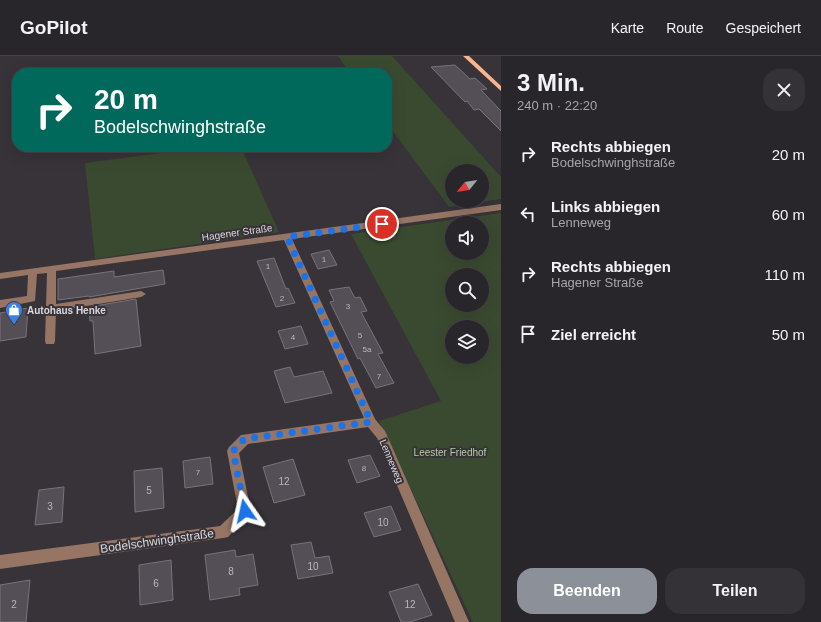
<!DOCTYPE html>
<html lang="de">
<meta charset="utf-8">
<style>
body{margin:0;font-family:Arial,sans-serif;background:#353237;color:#f1f3f6;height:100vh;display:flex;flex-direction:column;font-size:15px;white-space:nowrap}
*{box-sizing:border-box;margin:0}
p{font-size:13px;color:#a5a5a9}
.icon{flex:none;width:22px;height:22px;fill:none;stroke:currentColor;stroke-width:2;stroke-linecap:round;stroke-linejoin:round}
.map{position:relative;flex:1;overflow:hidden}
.drawer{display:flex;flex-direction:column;background:#29262b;width:320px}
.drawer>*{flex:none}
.guide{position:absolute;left:12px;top:12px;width:380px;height:84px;border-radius:16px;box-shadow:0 4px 16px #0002,0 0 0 1px #454347;background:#00695c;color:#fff;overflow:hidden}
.needle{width:26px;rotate:240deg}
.tools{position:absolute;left:445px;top:108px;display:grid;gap:8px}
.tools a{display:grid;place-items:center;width:44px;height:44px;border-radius:50%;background:#29262b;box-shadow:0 4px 16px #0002,0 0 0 1px #454347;font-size:20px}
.pin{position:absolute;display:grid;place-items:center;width:34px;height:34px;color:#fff;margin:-17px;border:2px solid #fff;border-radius:50%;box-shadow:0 1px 4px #0007}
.me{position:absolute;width:44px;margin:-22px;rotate:349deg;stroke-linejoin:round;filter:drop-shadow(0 0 3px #0008)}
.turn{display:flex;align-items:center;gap:14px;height:84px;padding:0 16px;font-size:18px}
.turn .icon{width:52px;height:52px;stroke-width:2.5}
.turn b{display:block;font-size:28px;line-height:34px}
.round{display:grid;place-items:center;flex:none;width:42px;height:42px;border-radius:16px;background:#353237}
.summary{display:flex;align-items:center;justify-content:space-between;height:68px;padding:0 16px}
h1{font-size:24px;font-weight:800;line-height:30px}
.button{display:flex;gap:8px;margin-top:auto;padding:8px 16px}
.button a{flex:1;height:46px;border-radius:16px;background:#8c9099;color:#fff;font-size:16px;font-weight:800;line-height:46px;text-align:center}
.button a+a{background:#353237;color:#f1f3f6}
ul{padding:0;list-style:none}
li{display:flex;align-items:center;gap:12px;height:60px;padding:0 16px}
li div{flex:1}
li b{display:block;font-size:15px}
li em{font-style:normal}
header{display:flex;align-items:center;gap:24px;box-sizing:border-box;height:56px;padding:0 20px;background:#29262b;border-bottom:1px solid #454347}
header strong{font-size:19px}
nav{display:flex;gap:22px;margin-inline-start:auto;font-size:14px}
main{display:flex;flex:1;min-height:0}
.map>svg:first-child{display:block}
.green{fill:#3a4a30;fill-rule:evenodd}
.building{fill:#544f56;stroke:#78737a}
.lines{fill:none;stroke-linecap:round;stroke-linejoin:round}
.minor{fill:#977564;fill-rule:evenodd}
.major{fill:#f9b490;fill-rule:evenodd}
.route{stroke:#1a73e8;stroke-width:7;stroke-dasharray:0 12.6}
.labels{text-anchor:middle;stroke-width:4;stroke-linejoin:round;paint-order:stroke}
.number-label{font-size:8px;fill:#b9b6ba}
.street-label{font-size:10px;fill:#dbd8dc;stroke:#373339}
.poi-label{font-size:10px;font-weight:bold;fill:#dbd8dc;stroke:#373339;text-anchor:start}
.park-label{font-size:10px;fill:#afd09c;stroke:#373339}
.near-number-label{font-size:10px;fill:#b9b6ba}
.near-street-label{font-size:12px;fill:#dbd8dc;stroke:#373339}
</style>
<header>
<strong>GoPilot</strong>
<nav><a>Karte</a><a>Route</a><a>Gespeichert</a></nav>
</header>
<main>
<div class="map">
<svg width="501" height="566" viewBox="0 0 501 566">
<rect width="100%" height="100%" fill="#373339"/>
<path class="green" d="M338 0H392L501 121V143L449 151 387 67V17H350ZM452 115H482V145H452Z
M206 91H241L279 176 95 203 85 107Z
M501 157V566H473L379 365 441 345 351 178ZM452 167H482V197H452ZM452 219H482V249H452ZM452 271H482V301H452Z"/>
<path class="building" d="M455 9 470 23 475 22 487 33 481 34 501 55V75L479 53 474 54 467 45 465 46 431 11Z
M329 194 337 209 318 213 311 198Z
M274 202 286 233 288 232 295 247 276 251 257 205Z
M163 214 165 228 89 241V240L58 244V223L114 215V221Z
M349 231 355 242 360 241 367 255 361 256 383 297 378 298 394 327 376 332 360 302 358 303 330 246 334 245 329 234Z
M136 243 141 290 95 298 93 265H90L89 251Z
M28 252 26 281 0 285V257Z
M301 270 308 288 285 293 278 275Z
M290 311 294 321 323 315 332 337 285 347 274 315Z
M370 399 380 420 357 427 348 404Z
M210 401 213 428 185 432 183 405Z
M293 403 305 439 274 447 263 411Z
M162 412 164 452 135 456 134 415Z
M64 431 62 466 35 469 39 434Z
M391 450 401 474 374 481 364 457Z
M311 486 315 502 329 500 333 517 298 523 291 489Z
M235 494 236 501 253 498 258 529 239 532 240 539 210 544 205 499Z
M171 504 173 544 140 549 139 509Z
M30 524 26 566H0V529Z
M418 528 432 559 410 566H401L389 536Z"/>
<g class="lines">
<path class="minor" d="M501 148V154L292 183 375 363 385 375 469 566H455L377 382 368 371 248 388 239 397 251 455 249 459 228 481 223 482 0 513V499L220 470 238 453 227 395 229 391 241 379 364 362 284 184 56 215V248L141 235 146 238 141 241 56 255 55 285 54 288H46L45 285 47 217 37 218 35 245 0 252V244L27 240 28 219 0 223V217Z"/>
<path class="major" d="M463 0H469L501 30V35Z"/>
</g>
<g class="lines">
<path class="route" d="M245 455 233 395 244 383 371 366 287 181 382 168"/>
</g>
<defs>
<symbol id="shop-pin" viewBox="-11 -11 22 30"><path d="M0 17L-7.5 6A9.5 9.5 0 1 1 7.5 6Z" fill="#3f7fe0" stroke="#373339"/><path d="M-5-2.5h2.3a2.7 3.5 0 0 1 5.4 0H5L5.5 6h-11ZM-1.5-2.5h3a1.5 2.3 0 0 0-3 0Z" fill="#fff"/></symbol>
</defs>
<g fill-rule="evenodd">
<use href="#shop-pin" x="4" y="244" width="20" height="27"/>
</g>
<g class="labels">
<g class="number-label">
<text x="324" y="206">1</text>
<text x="268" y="213">1</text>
<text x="282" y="245">2</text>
<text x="348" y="253">3</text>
<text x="360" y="282">5</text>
<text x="293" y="284">4</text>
<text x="367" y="296">5a</text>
<text x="379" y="323">7</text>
<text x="364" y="415">8</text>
<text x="198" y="419">7</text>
</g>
<g class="street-label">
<text transform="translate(237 176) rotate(-8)" y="4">Hagener Straße</text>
<text transform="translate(392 405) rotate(67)" y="4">Lenneweg</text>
</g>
<g class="poi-label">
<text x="27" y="258">Autohaus Henke</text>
</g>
<g class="park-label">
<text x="450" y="400">Leester Friedhof</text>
</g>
<g class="near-number-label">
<text x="284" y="429">12</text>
<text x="149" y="438">5</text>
<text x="50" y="454">3</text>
<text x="383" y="470">10</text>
<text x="313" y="514">10</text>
<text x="231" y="519">8</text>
<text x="156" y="531">6</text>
<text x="14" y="552">2</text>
<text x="410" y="552">12</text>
</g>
<g class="near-street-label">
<text transform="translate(157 485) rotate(-8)" y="4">Bodelschwinghstraße</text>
</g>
</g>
</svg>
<div class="tools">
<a><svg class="needle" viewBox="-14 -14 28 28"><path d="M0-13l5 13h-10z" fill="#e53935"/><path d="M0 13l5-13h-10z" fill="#a5a5a9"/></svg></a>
<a><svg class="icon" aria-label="sound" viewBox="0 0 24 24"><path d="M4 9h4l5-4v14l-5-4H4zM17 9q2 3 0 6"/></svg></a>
<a><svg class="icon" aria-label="search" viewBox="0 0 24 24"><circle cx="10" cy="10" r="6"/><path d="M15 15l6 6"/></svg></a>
<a><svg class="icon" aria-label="layers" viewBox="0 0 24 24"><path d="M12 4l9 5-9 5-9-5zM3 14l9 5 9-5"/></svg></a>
</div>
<div class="pin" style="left:382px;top:168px;background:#d93025"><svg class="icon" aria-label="arrive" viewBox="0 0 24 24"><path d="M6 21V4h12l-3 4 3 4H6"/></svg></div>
<svg class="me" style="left:245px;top:455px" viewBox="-20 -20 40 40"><path d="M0-17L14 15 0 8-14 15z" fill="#1a73e8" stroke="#fff" stroke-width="4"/></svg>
<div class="guide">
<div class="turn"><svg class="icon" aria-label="right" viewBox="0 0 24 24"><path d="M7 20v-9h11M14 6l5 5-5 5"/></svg><div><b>20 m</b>Bodelschwinghstraße</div></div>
</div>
</div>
<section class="drawer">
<div class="summary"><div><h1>3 Min.</h1><p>240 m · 22:20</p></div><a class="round"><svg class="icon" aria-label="close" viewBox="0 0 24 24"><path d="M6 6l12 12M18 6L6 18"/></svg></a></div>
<ul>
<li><svg class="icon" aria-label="right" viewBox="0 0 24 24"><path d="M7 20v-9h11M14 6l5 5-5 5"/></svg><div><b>Rechts abbiegen</b><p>Bodelschwinghstraße</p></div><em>20 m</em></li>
<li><svg class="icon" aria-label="left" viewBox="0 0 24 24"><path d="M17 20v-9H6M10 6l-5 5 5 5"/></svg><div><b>Links abbiegen</b><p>Lenneweg</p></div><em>60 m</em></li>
<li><svg class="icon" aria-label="right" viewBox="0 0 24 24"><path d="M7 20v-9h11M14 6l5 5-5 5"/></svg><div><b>Rechts abbiegen</b><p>Hagener Straße</p></div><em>110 m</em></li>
<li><svg class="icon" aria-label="arrive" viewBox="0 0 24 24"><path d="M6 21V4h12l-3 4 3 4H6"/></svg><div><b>Ziel erreicht</b></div><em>50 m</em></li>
</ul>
<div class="button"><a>Beenden</a><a>Teilen</a></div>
</section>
</main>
